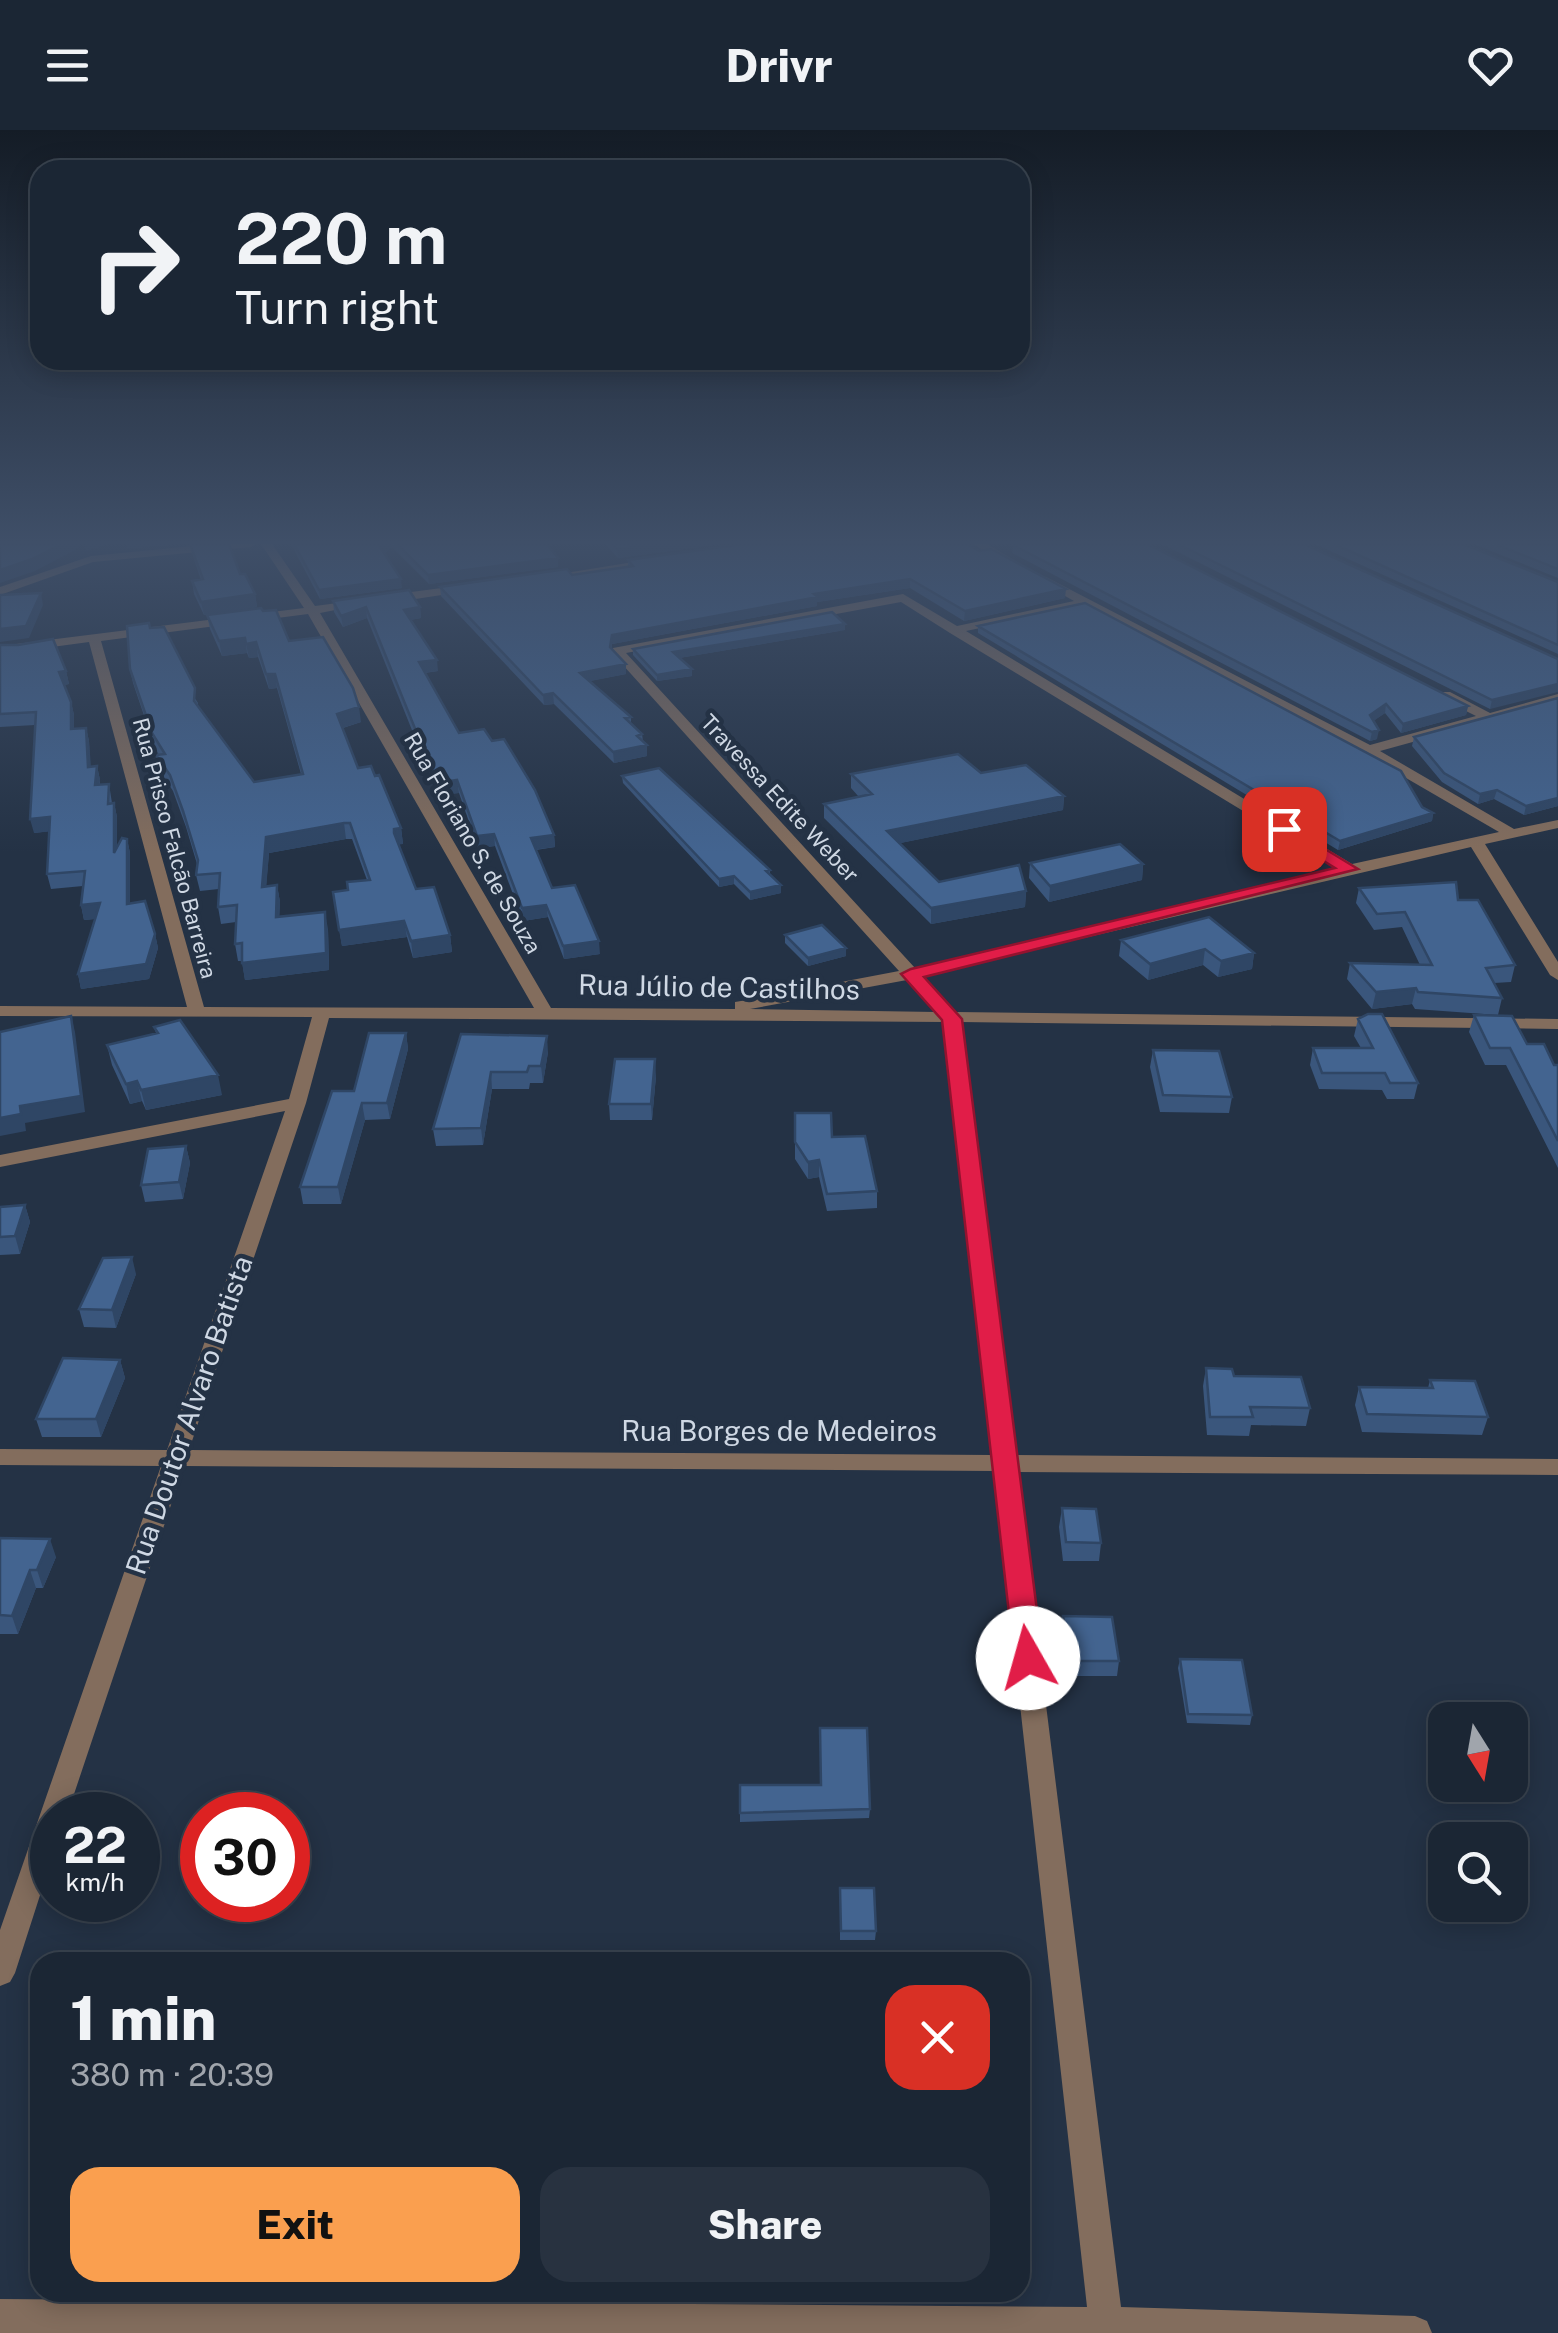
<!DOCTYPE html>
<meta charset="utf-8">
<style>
body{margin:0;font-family:"Public Sans",sans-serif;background:#283240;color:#f1f3f6;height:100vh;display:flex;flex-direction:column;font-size:38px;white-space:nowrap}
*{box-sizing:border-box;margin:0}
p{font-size:32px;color:#a0a5ac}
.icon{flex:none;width:55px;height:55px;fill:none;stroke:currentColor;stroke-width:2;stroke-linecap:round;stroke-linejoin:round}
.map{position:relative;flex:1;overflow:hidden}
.drawer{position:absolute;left:30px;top:1822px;width:1000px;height:350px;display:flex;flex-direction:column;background:#1b2634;border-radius:30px;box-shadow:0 5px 25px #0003,0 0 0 2px #39434f}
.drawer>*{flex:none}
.banner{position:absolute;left:30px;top:30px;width:1000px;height:210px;border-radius:30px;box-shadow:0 5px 25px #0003,0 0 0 2px #39434f;background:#1b2634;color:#f1f3f6;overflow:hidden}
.needle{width:65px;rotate:169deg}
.buttons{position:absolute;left:1428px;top:1572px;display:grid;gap:20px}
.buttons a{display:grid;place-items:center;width:100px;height:100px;border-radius:20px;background:#1b2634;box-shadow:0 5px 25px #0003,0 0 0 2px #39434f;font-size:50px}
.speed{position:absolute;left:30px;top:1662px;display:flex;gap:20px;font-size:50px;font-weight:700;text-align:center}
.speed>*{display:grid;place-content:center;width:130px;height:130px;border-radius:50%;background:#1b2634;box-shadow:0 5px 25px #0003,0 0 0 2px #39434f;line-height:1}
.speed small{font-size:25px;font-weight:400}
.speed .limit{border:15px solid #d22;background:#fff;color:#111}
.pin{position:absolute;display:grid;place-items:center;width:85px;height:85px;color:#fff;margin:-42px;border-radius:20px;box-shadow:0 5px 15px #0006}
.me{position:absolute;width:110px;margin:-55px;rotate:353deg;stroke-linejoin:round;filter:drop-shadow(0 0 8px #0008)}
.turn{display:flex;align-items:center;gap:35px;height:210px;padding:0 40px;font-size:45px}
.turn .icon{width:130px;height:130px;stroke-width:2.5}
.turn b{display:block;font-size:70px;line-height:85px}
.round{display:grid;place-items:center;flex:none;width:105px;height:105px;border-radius:30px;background:#283240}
.summary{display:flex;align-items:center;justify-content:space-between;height:170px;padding:0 40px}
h1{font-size:60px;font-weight:800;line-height:75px}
.primary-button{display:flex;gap:20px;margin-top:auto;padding:20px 40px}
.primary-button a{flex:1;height:115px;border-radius:30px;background:#fa9f4f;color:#111;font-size:40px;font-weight:800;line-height:115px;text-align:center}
.primary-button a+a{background:#283240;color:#f1f3f6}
header{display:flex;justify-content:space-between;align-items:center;height:130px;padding:0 40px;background:#1b2634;font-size:45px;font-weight:800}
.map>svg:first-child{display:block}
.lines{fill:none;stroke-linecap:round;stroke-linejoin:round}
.street{fill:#836d5d;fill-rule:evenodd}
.wall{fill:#3a567c}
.shaded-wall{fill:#2f4665}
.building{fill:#436490;stroke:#2f4665;stroke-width:2.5}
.route{fill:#e11d48;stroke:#92132f;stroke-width:2.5}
.labels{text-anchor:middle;stroke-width:9;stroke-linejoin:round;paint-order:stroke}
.far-street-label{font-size:22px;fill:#cfd8e4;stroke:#243245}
.street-label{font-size:28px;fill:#cfd8e4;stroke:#243245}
</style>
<header><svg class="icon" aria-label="menu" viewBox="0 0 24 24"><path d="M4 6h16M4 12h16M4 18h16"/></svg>Drivr<svg class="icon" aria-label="heart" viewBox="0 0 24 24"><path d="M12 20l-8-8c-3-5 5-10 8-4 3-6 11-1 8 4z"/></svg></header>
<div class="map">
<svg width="1558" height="2203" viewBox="0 0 1558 2203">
<rect width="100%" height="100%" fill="#243245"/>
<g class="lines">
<path class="street" d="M213 414H256L251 417 93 432 0 465V457L91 426Z
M261 414H272L315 476 360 470 366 474 320 483 551 878 735 879V872L741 871 899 841 613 524V518L903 464 957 496 1074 471 1042 453V449L1046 447 1370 615 1476 586 1440 568V562H1450L1490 583 1558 564V572L1380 621 1514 699 1558 690V698L1485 714 1558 832V850L1550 845 1471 717 922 846 955 882 1558 889V899L961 892 1015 1325 1558 1329V1345L1017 1342 1121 2177 1415 2186 1427 2191 1432 2203H0V2169L1087 2177 994 1341 184 1336 67 1685H52V1728L15 1843 10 1852 0 1856V1800L161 1336 0 1335V1319L167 1320 285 981 0 1037V1025L289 969 312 887 0 886V876L187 877 89 512 0 524V516L304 478ZM901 472 950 503 1337 738 915 838 626 523ZM1084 476 1363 623 1499 702 1352 734 966 501ZM308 484 534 878 204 877 101 511ZM907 850 936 882 750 879ZM329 888 944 892 992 1325 189 1320 306 973Z
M973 414H987L1017 432 1007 434Z
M652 429 656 430V434L547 450 541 447Z
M464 455 468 457V461L389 473 383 469 389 465Z"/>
</g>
<path class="wall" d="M190 414 255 464 257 477 204 485 194 464 192 451 201 450 193 426Z
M291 414H547L558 428V437L429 454 392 417 384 424 402 458 320 469Z
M605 414H721L618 428Z
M743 414 1065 468 964 491 910 458 817 472V476L612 514V519L626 544 589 551 631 587V594L642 604 643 611 647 626 614 633 554 574 544 575 441 466 440 457 572 445 628 437V430Z
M1162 414H1304L1558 529 1490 579Z
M1315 414H1463L1558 452V524Z
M1474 414H1558V448Z
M1013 415 1468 576 1466 585 1401 603 1385 583 1373 591 1377 609 1370 611 1012 423Z
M333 471 420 477 421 488 410 490 438 541 425 543 459 603 554 705 555 717 536 720 552 758 600 824 564 829 548 787 523 791 495 716 478 718 459 663 438 665 367 488 343 497 334 482Z
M263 481 361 592 343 598 358 638 375 646 401 698 403 714H399L416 759 450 805 452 822 413 828 407 807 342 816 333 762 348 760 367 750 352 709H346L269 723 266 756 277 755 280 772 279 786 328 799 329 840 245 850 242 831H238L235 814 236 792 221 794 218 777 219 759 200 761 196 745 197 734 186 697 173 661 160 641 156 625H159L155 618 133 553 130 539 150 498 198 573V576L254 652 301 644 277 558 269 559 258 527 249 528 247 523 222 526 210 499 207 485Z
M978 496 1422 677 1433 683 1432 691 1338 720 978 503Z
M845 500 679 528 692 539V546L657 551 633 525V519Z
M0 515 66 541 69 554 64 555 71 572 74 585V599L86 598 89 611 90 637 97 636 100 650V655L109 654 112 673H114L117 687V717L127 709 130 723V773L155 804 158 818 149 849 81 859 78 844 95 789 84 790 81 775 83 756 51 759 47 744 50 701 34 703 35 595 0 597Z
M1558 568V676L1524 685 1494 669 1478 674 1442 652 1412 616 1414 607Z
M981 643 1064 666 1063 680 900 713 939 752 1026 761 1025 777 931 794 824 688V674L859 667 851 658V644Z
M622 646 770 740V745L781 763 750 770 734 754 719 757 623 653Z
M1030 733 1143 734 1142 750 1049 772 1029 748Z
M1359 758 1458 770 1515 835 1511 852 1494 853 1502 868 1498 885 1415 879 1412 874 1372 879 1347 849 1350 833 1420 835 1402 797 1374 800 1356 773Z
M785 805 846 818V826L808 836 785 813Z
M1121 810 1254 823 1252 839 1218 847 1203 835 1148 850 1119 826Z
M1474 885 1527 914 1554 935H1558V1038L1506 935H1485L1469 902Z
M1358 889 1418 953 1414 969H1387L1382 960 1319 959 1310 935 1313 918H1361L1354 906Z
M154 897 222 965 146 980 142 971 130 974 112 935 107 915 156 903Z
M406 903 408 919 390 989 365 990 341 1074H303L300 1057 354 961Z
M461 904 548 922 543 953H530L529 959H492L483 1015 436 1016 433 999Z
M1153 920 1232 967 1229 983 1160 982 1150 937Z
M656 946 652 990H610L609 974Z
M795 983 832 1007 877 1061V1078L827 1081 819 1047 808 1049 795 1029Z
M186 1016 190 1033 183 1069 145 1072 141 1055Z
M25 1075 30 1092 20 1124 0 1125V1077Z
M136 1144 116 1198 84 1197 79 1179Z
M120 1230 125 1248 101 1307H42L36 1289Z
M1206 1238 1234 1246 1310 1278 1306 1296 1251 1295 1249 1306 1207 1305 1203 1256Z
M1430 1250 1488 1287 1482 1305 1362 1302 1355 1275 1359 1257 1428 1258Z
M1062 1378 1101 1413 1099 1431H1063L1059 1397Z
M0 1408 56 1427 43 1458H36L18 1504H0Z
M1063 1486 1119 1531 1117 1546H1068L1061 1502Z
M1180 1529 1252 1585 1250 1595 1187 1593 1178 1538Z
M740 1655 870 1679 869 1688 740 1692Z
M840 1758 876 1801 875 1810H840Z"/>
<path class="shaded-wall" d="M62 414H79V418L35 441 0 453V440Z
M84 414H109L86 421Z
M126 414H180L127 419Z
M384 414H392V417L381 426 380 417Z
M656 414H721L618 428 617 419Z
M558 428V437L429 454 428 445Z
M401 449 402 458 320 469 319 460Z
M910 449V458L817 472V476L612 514 610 526 612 505 814 464Z
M1066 459 1065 468 964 491 965 481Z
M41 463 43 475 29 508 0 512V499Z
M255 464 257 477 204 485 201 472Z
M366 477 367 488 343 497 341 486Z
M420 477 421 488 405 491 404 480Z
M845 494V500L673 529V522Z
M245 508 247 523 222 526 219 511Z
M256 512 258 527 249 528 246 514Z
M437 530 438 541 420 543 419 532Z
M626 534V544L581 553 580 543Z
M692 539V546L657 551V545Z
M66 541 69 554 62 555 59 542Z
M266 544H275L277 558 269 559Z
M1558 554V562L1490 579 1492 570Z
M553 563 554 574 544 575 543 565Z
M71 572 74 585V613L71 599Z
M1386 574 1385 583 1369 594 1370 585Z
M1468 576 1466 585 1401 603 1403 594Z
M359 577 361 592 339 599 337 584Z
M86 598 89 611 92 650 88 637Z
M1379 600 1377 609 1370 611 1372 602Z
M647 615V626L614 633 613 622Z
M97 636 100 650 98 669 95 655Z
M457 650 459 663 438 665 437 653Z
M1497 660 1494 669 1478 674 1480 664Z
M1064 666 1063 680 886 716 887 701Z
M1558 668V676L1524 685 1526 676Z
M114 673 117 687V737L114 723Z
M1433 683 1432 691 1338 720 1340 711Z
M50 687 54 701 34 703 30 689Z
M344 693 346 709 269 723 265 773 262 757 266 707Z
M401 698 403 714 397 715 394 699Z
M494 704 495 716 478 718 477 706Z
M554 705 555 717 532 720 531 708Z
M127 709 130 723V788L127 774Z
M1143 734 1142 750 1049 772 1050 756Z
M734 746V754L719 757V749Z
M277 755 280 772 279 803 276 787Z
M781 755V763L750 770V762Z
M1026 761 1025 777 931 794V778Z
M100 773 104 788 84 790 81 775Z
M546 775 548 787 523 791 522 778Z
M325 782 328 799 329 840 245 850 242 833Z
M404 791 407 807 342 816 339 800Z
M155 804 158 818 149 849 81 859 78 844Z
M450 805 452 822 413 828 411 811Z
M599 811 600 824 564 829 563 816Z
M846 818V826L808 836V828Z
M1205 819 1203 835 1148 850 1150 834Z
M1254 823 1252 839 1218 847 1221 831Z
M1416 858 1412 874 1372 879 1376 862Z
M71 886 75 902 85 982 25 993 26 1001 0 1006V988L20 976Z
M406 903 408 919 390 989 387 973Z
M547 906 548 922 543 953 541 936Z
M655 929 656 946 652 990 651 974Z
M491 942 492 959 483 1015 481 998Z
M218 945 222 965 146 980 141 960Z
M137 951 142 971 130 974 126 954Z
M362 973 365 990 341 1074 338 1057Z
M186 1016 190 1033 183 1069 179 1052Z
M819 1030V1047L808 1049V1032Z
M25 1075 30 1092 20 1124 15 1106Z
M132 1127 136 1144 116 1198 112 1180Z
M120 1230 125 1248 101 1307 96 1289Z
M50 1409 56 1427 43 1458 37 1440Z
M30 1440 36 1458 18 1504 12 1486Z"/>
<path class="building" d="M0 414H62L32 429 0 440Z
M190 414H229L240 444H245L255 464 201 472 192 451 203 449Z
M294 414H384L380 417 401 449 319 460Z
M397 414H547L558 428 428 445Z
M612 414H656L617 419Z
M743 414H967L979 421 991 419 1066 459 965 481 910 449 814 464 818 467 612 505 610 517 626 534 580 543 631 587 625 588 642 604 637 606 647 615 613 622 553 563 543 565 440 457 567 439 572 445 633 436 628 430Z
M1018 414H1147L1468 576 1403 594 1386 574 1370 585 1379 600 1372 602 1013 415Z
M1178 414H1304L1558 529V554L1492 570Z
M1334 414H1463L1558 452V515Z
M1495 414H1558V439Z
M409 460 420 477 404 480 437 530 419 532 459 603 484 599 492 611 504 609 535 660 554 705 531 708 552 758 575 755 599 811 563 816 546 775 522 778 494 704 477 706 457 650 437 653 366 477 341 486 333 471Z
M41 463 26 496 0 499V465Z
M1085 473 1401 641 1422 677 1433 683 1340 711 978 496Z
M261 478 263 481 276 480 289 511 323 507 353 558 359 577 337 584 358 638 371 636 375 646 379 645 401 698 394 699V703L416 759 434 757 450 805 411 811 404 791 339 800 333 762 348 760 347 752 370 750 350 693H344L266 707 262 757 277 755 276 787 325 782 326 823 242 833V813L235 814 237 775 218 777 220 743 196 745 198 730 183 681 170 645 156 625 165 624 152 603 130 539 127 496 149 493 150 498 164 497 195 558 194 571 254 652 303 644 275 544H266L256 512 246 514 245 508 219 511 207 485Z
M832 482 845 494 673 522 692 539 657 545 633 519Z
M53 509 66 541 59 542 71 572V599L86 598 88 637 97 636 95 655 109 654 108 674 114 673V723L122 708 127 709V774L145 771 155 804 146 834 78 844 100 773 81 775 85 741 47 744 50 687 30 689 36 582 0 584V515H18Z
M1558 568V668L1526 676 1497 660 1480 664 1444 643 1414 607Z
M958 624 981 643 1026 635 1064 666 887 701 939 752 1019 735 1026 761 931 778 824 674 872 664 851 644Z
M659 638 770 740 766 741 781 755 750 762 734 746 719 749 622 646Z
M1120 714 1143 734 1050 756 1030 733Z
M1456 752 1458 770H1478L1515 835 1486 838 1502 868 1418 862 1416 858 1376 862 1350 833 1432 835 1405 782 1377 784 1359 758Z
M1209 787 1254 823 1221 831 1205 819 1150 834 1121 810Z
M822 795 846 818 808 828 785 805Z
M1368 884H1382L1418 953H1390L1385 943H1322L1313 918H1373L1358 889Z
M1474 885 1512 886 1527 914H1544L1554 935H1558V1011L1510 918H1490Z
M71 886 81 966 20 976 21 984 0 988V902Z
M180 890 218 945 141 960 137 951 126 954 107 915 158 903 154 897Z
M369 903H406L387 973H362L338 1057H300L332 961H354Z
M461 904 547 906 541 936H529L527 942H491L481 998 433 999Z
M1153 920 1219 921 1232 967 1163 965Z
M615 929H655L651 974H609Z
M795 983H831L832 1007 865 1006 877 1061 827 1064 819 1030 808 1032 795 1012Z
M186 1016 179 1052 141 1055 148 1019Z
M25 1075 15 1106 0 1107V1077Z
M132 1127 112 1180 79 1179 103 1128Z
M63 1228 120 1230 96 1289H36Z
M1206 1238 1232 1239 1234 1246 1301 1247 1310 1278 1250 1277 1253 1287H1210Z
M1430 1250 1475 1251 1488 1287 1367 1284 1359 1257 1433 1258Z
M1062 1378 1096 1379 1101 1413 1066 1412Z
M0 1408 50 1409 37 1440H30L12 1486 0 1485Z
M1063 1486 1112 1487 1119 1531H1070Z
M1180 1529 1242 1530 1252 1585 1188 1584Z
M820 1598H867L870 1679 740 1683V1655H821Z
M840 1758H874L876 1801H841Z"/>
<linearGradient id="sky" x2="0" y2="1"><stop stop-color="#141c26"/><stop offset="0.57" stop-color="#3f4f68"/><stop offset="1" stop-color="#3f4f68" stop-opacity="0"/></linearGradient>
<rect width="1558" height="723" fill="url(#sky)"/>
<path class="route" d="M1284 694 1358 739 924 847 962 889 1043 1528 1038 1536 1028 1539 1018 1536 1014 1528 942 890 901 844 911 839 1335 738 1278 703V696Z"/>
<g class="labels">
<g class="far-street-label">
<text transform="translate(780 668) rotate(47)" y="8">Travessa Edite Weber</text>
<text transform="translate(473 713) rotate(60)" y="8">Rua Floriano S. de Souza</text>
<text transform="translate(175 718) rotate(75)" y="8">Rua Prisco Falcão Barreira</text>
</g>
<g class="street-label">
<text transform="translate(719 857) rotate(1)" y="10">Rua Júlio de Castilhos</text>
<text transform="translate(189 1285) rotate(-71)" y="10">Rua Doutor Alvaro Batista</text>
<text x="779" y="1311">Rua Borges de Medeiros</text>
</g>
</g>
</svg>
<div class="buttons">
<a><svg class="needle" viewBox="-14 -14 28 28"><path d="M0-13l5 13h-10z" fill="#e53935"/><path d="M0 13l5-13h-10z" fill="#a0a5ac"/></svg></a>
<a><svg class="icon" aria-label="search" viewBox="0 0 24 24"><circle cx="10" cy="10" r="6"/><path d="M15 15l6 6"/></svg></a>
</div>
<div class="speed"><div>22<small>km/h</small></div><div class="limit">30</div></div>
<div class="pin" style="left:1284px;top:699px;background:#d93025"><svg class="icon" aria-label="arrive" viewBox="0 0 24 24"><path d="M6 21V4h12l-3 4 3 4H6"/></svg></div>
<svg class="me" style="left:1028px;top:1528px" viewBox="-20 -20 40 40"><circle r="19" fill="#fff"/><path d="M0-13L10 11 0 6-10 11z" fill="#e11d48"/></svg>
<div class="banner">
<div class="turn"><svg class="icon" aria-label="right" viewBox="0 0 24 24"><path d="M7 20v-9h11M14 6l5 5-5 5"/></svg><div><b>220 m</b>Turn right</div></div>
</div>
<section class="drawer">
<div class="summary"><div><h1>1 min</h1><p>380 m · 20:39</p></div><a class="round" style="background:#d93025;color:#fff"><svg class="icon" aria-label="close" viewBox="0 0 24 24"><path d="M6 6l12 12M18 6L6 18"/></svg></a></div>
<div class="primary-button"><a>Exit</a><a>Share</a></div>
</section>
</div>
